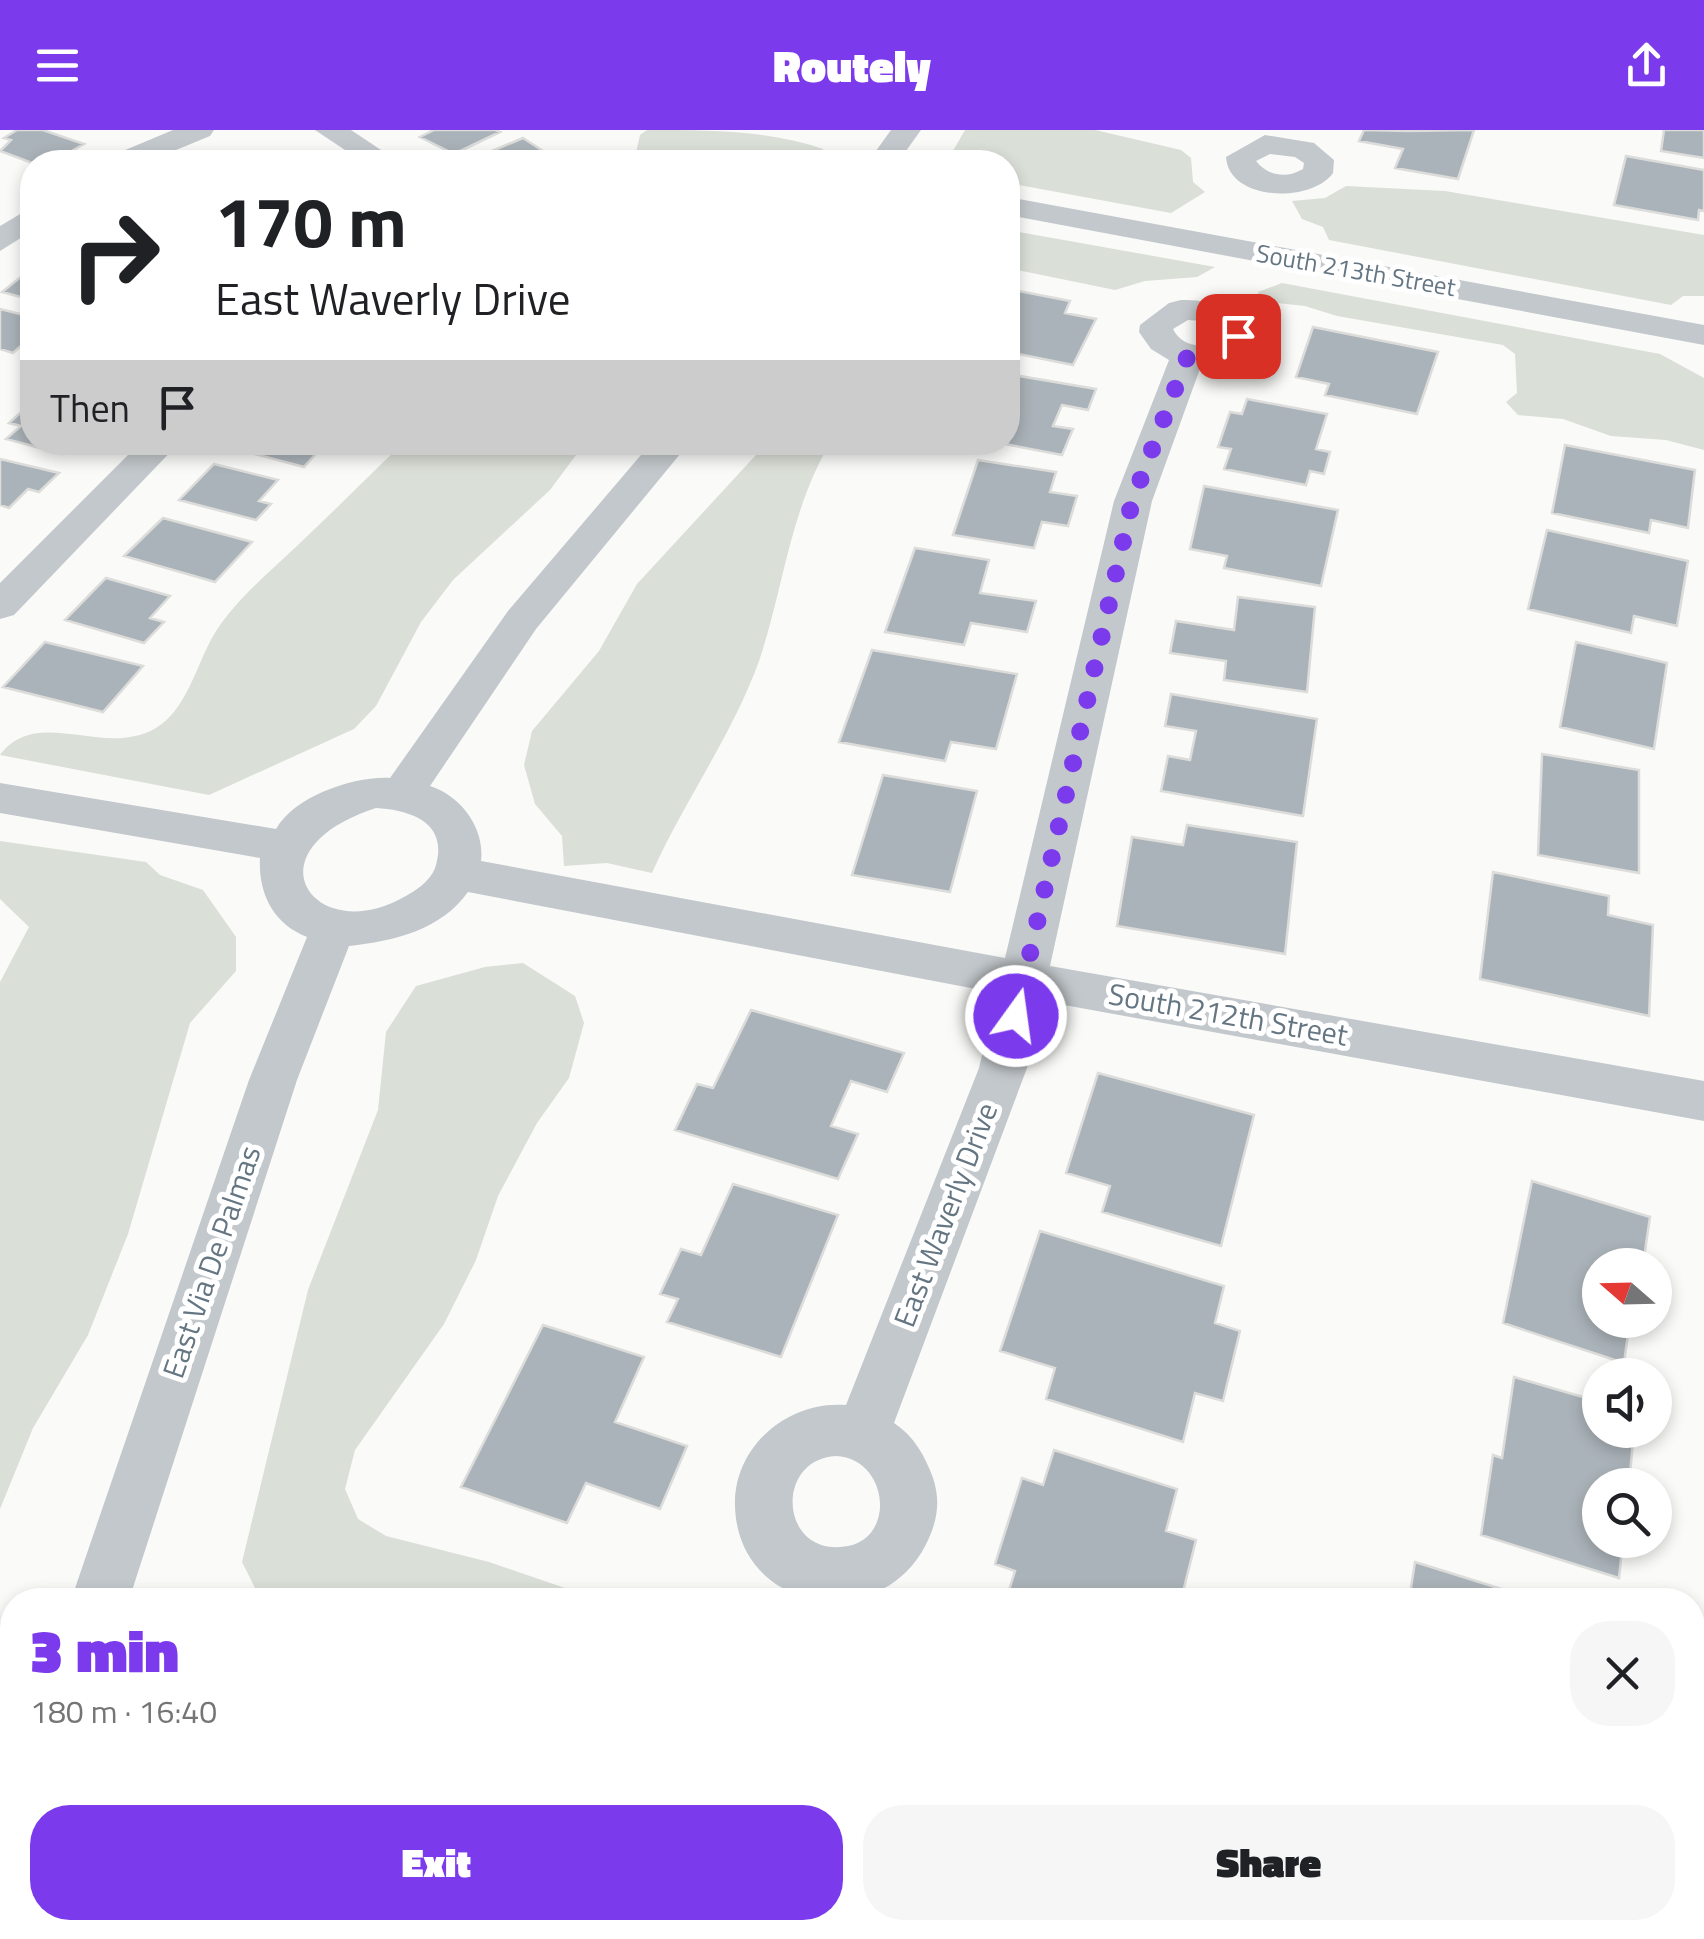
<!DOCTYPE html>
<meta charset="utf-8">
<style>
body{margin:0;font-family:"Titillium Web",sans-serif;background:#f6f6f6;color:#202124;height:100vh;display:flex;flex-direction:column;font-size:38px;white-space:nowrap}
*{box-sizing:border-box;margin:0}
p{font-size:32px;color:#757577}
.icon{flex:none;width:55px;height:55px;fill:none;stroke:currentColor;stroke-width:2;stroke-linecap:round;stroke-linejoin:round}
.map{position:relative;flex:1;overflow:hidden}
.details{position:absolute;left:0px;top:1458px;width:1705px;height:352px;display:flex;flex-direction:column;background:#fff;border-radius:40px 40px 0 0;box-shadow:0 5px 15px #0003}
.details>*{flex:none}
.hud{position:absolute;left:20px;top:20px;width:1000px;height:305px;border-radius:40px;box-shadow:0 5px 15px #0003;background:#fff;color:#202124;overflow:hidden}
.needle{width:65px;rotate:290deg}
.controls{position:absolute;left:1582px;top:1118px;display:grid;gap:20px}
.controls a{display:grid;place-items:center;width:90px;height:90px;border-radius:50%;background:#fff;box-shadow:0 5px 15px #0003;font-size:50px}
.pin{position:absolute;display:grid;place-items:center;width:85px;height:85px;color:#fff;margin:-42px;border-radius:20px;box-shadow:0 5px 15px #0006}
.me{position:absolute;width:110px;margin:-55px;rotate:14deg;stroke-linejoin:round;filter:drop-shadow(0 0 8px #0008)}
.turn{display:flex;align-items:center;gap:35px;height:210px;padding:0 30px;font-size:45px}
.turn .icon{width:130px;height:130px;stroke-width:2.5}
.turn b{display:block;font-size:70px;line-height:85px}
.then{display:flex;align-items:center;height:95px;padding:0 30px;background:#0003;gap:20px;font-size:38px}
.round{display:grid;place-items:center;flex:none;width:105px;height:105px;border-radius:40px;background:#f6f6f6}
.head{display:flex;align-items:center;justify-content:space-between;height:170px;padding:0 30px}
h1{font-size:60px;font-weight:800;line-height:75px;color:#7c3aed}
.cta{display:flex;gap:20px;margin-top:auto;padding:20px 30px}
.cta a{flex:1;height:115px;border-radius:40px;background:#7c3aed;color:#fff;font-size:40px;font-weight:800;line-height:115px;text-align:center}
.cta a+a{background:#f6f6f6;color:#202124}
header{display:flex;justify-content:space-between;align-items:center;height:130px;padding:0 30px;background:#7c3aed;color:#fff;font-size:45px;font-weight:800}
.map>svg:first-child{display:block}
.green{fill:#dadfd7}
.building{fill:#aab3b9;stroke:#dcdcda;stroke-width:2.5}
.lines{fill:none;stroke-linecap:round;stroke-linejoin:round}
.minor{fill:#c3c8cc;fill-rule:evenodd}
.route{stroke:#7c3aed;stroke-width:18;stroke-dasharray:0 32.4}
.labels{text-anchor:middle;stroke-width:10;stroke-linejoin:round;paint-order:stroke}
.far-street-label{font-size:25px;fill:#657683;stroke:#fff}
.street-label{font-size:30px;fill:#657683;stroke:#fff}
</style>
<header><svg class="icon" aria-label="menu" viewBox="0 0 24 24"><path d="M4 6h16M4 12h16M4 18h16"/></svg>Routely<svg class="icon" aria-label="share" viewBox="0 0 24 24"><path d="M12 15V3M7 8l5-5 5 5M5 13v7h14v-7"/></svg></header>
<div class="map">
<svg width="1704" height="1809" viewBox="0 0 1704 1809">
<rect width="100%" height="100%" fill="#fafaf8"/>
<path class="green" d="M647 0C706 0 768 0 823 19L822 32H634L640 5Z
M965 0H1095L1181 20 1191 28 1193 52 1205 62 1171 83 1008 53V32H958L950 26Z
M1346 56 1445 61 1704 105V166H1683L1671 175 1329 110 1323 97 1302 89 1292 71 1325 68Z
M1008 100 1215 137 1197 147 1145 151 1115 160 1008 138Z
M1282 153 1660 224 1704 248V320L1666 310 1611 306 1563 289 1518 285 1506 272 1517 263 1515 224 1503 215 1337 186 1305 176 1259 171 1258 162Z
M404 312 585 313 550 360 453 450 421 492 376 576 354 599 209 665 0 625C38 575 103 629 156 598 186 580 196 537 212 508 232 472 270 442 300 413 335 380 369 346 404 312Z
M767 313H830C789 383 784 457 759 531 732 606 684 671 652 743L607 733 564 736 562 706 535 674 524 635 532 601 599 521 637 454Z
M0 711 146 732 160 745 203 760 236 807V841L190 893 128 1104 88 1205 33 1298 0 1379V852L29 797 0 769Z
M523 833 575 866 584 893 569 948 537 993 498 1066 476 1130 444 1194 355 1320 345 1359 358 1389 386 1406 489 1432 600 1470H272L255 1458 242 1432 308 1160 378 980 386 902 416 856 485 837Z
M88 1798H1046L1076 1809H84Z"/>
<path class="building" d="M17 0H43L84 14 63 26 55 24 32 33 0 21 11 10 4 8Z
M434 0H495L500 2 454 24 420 7Z
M1364 0 1408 1 1474 0 1458 49 1395 38 1403 19 1359 11Z
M1664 0H1704V28L1661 21Z
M523 8 543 21 532 26 543 32H466Z
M1626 26 1704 40V81L1699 80 1698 90 1614 75Z
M32 138V170L2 162Z
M1008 159 1070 171 1065 183 1096 189 1073 235 1008 222Z
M0 179 32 187V206L13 223 0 219Z
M1313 197 1438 222 1417 284 1325 265 1329 254 1296 247Z
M1008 244 1096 259 1088 280 1062 275 1053 296 1073 299 1062 325 994 312H1008Z
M1247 269 1327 284 1316 319 1330 322 1324 344 1310 341 1306 355 1224 339 1231 319 1218 317 1230 282 1242 284Z
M32 272V312H75L63 324 6 309 21 296 9 293Z
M237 312H313L308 317 319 320 304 337 232 318Z
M1565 315 1695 340 1688 398 1651 390 1649 403 1552 383Z
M0 329 59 343 39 362 28 359 9 378 0 375Z
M978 330 1056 342 1050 362 1077 366 1068 396 1042 392 1034 418 953 405Z
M214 334 278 350 259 371 271 374 256 390 179 370Z
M1204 356 1338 380 1321 456 1224 438 1227 426 1190 419Z
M163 388 252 412 215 452 124 426Z
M1547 400 1688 431 1677 496 1634 486 1631 503 1528 479Z
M915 418 989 430 980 463 1036 471 1027 502 971 493 964 515 885 502Z
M106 448 170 466 150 488 164 492 144 513 65 490Z
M1238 467 1315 477 1307 562 1224 550 1226 531 1170 523 1176 491 1234 500Z
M45 512 143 536 103 582 3 557Z
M1576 512 1667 533 1654 619 1560 597Z
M872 520 1017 544 996 619 951 612 945 631 839 612Z
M1171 564 1317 589 1303 686 1161 661 1168 626 1190 630 1196 601 1165 596Z
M1542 624 1639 640V743L1538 725Z
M883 645 977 661 950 762 852 745Z
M1187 695 1297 712 1285 824 1117 796 1132 707 1183 715Z
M1493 742 1609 766 1608 785 1653 795 1649 886 1480 849Z
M751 880 904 923 887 962 851 951 831 996 858 1004 838 1049 675 1000 697 954 713 958Z
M1098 943 1254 985 1221 1116 1102 1082 1110 1056 1066 1043Z
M1532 1051 1650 1087 1644 1128 1658 1132 1655 1151V1135H1600V1190H1649V1196L1630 1190 1624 1233 1503 1193Z
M733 1054 838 1085 781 1227 667 1192 678 1169 660 1164 681 1119 701 1125Z
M1040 1101 1224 1156 1215 1193 1240 1201 1223 1271 1195 1263 1183 1312 1046 1269 1055 1238 1000 1221Z
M543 1195 644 1227 615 1292 687 1316 660 1379 586 1353 567 1393 461 1357Z
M1514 1247 1600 1272V1300H1634L1629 1355H1600V1410H1623L1619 1448 1481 1405 1493 1325 1502 1328Z
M1054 1320 1177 1359 1166 1401 1196 1410 1181 1470H1006L1015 1441 995 1434 1022 1348 1043 1355Z
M1415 1432 1537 1470H1409Z"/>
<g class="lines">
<path class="minor" d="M173 0H214L210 6 147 32H107L111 26Z
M315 0H351L399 32H363Z
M891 0H921L898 32H868Z
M1265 5 1314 13 1334 30 1333 43C1312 73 1229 72 1226 27ZM1270 24 1295 27 1304 33 1303 39C1286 49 1268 46 1256 31Z
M1008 67 1704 195V215L1008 85Z
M32 77V101L0 121V96Z
M1181 170C1208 170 1236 175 1253 198V214L1239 227 1201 236 1152 371 1050 836 1704 951V991L1042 871 1027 938 894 1293C914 1306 925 1326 933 1348 940 1369 938 1388 929 1408 887 1506 738 1486 735 1376 733 1316 789 1270 846 1275L979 938 997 863 468 762C441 800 394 811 349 816L297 950 129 1470H71L249 950 307 807C273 794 258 763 260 728L0 683V653L276 699C295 666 354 646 390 648L508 481 652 312H690L536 499 430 656C461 666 485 698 481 731L1005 828 1114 371 1169 230 1151 219 1139 202 1140 195 1169 173ZM1188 190 1202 191 1219 200V210C1202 219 1182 217 1173 199ZM376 678C410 680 448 692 436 735 432 750 417 760 404 767 315 818 244 721 376 678ZM836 1326C891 1329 897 1415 840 1417 779 1421 776 1329 836 1326Z
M141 312H180L14 485 0 489V453Z
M12 1714V1798H25L0 1809V1719Z"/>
</g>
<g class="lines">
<path class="route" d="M1016 886 1132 372 1188 225 1217 224 1236 214 1238 206"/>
</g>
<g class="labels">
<g class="far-street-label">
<text transform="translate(1356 140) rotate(10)" y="9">South 213th Street</text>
</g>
<g class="street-label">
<text transform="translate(1228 885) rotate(10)" y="10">South 212th Street</text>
<text transform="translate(946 1085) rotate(-69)" y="10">East Waverly Drive</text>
<text transform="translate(212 1132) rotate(-71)" y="10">East Via De Palmas</text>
</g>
</g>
</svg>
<div class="controls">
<a><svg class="needle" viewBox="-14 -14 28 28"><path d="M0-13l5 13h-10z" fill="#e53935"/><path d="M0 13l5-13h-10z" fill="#757577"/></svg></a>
<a><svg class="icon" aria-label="sound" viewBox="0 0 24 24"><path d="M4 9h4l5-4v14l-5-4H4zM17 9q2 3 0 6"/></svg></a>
<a><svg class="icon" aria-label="search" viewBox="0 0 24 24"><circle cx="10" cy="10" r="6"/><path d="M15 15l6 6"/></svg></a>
</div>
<div class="pin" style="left:1238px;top:206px;background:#d93025"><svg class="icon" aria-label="arrive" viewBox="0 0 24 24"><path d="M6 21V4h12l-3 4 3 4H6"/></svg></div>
<svg class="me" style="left:1016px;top:886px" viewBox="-20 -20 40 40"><circle r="17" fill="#7c3aed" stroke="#fff" stroke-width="3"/><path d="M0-11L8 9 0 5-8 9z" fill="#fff"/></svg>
<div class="hud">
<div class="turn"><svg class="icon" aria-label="right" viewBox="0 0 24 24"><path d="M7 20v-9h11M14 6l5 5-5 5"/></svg><div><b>170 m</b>East Waverly Drive</div></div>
<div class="then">Then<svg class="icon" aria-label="arrive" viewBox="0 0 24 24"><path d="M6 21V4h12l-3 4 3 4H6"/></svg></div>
</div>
<section class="details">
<div class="head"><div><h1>3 min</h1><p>180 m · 16:40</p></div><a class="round"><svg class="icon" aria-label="close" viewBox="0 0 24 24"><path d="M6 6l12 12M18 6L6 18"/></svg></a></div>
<div class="cta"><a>Exit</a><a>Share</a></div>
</section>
</div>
